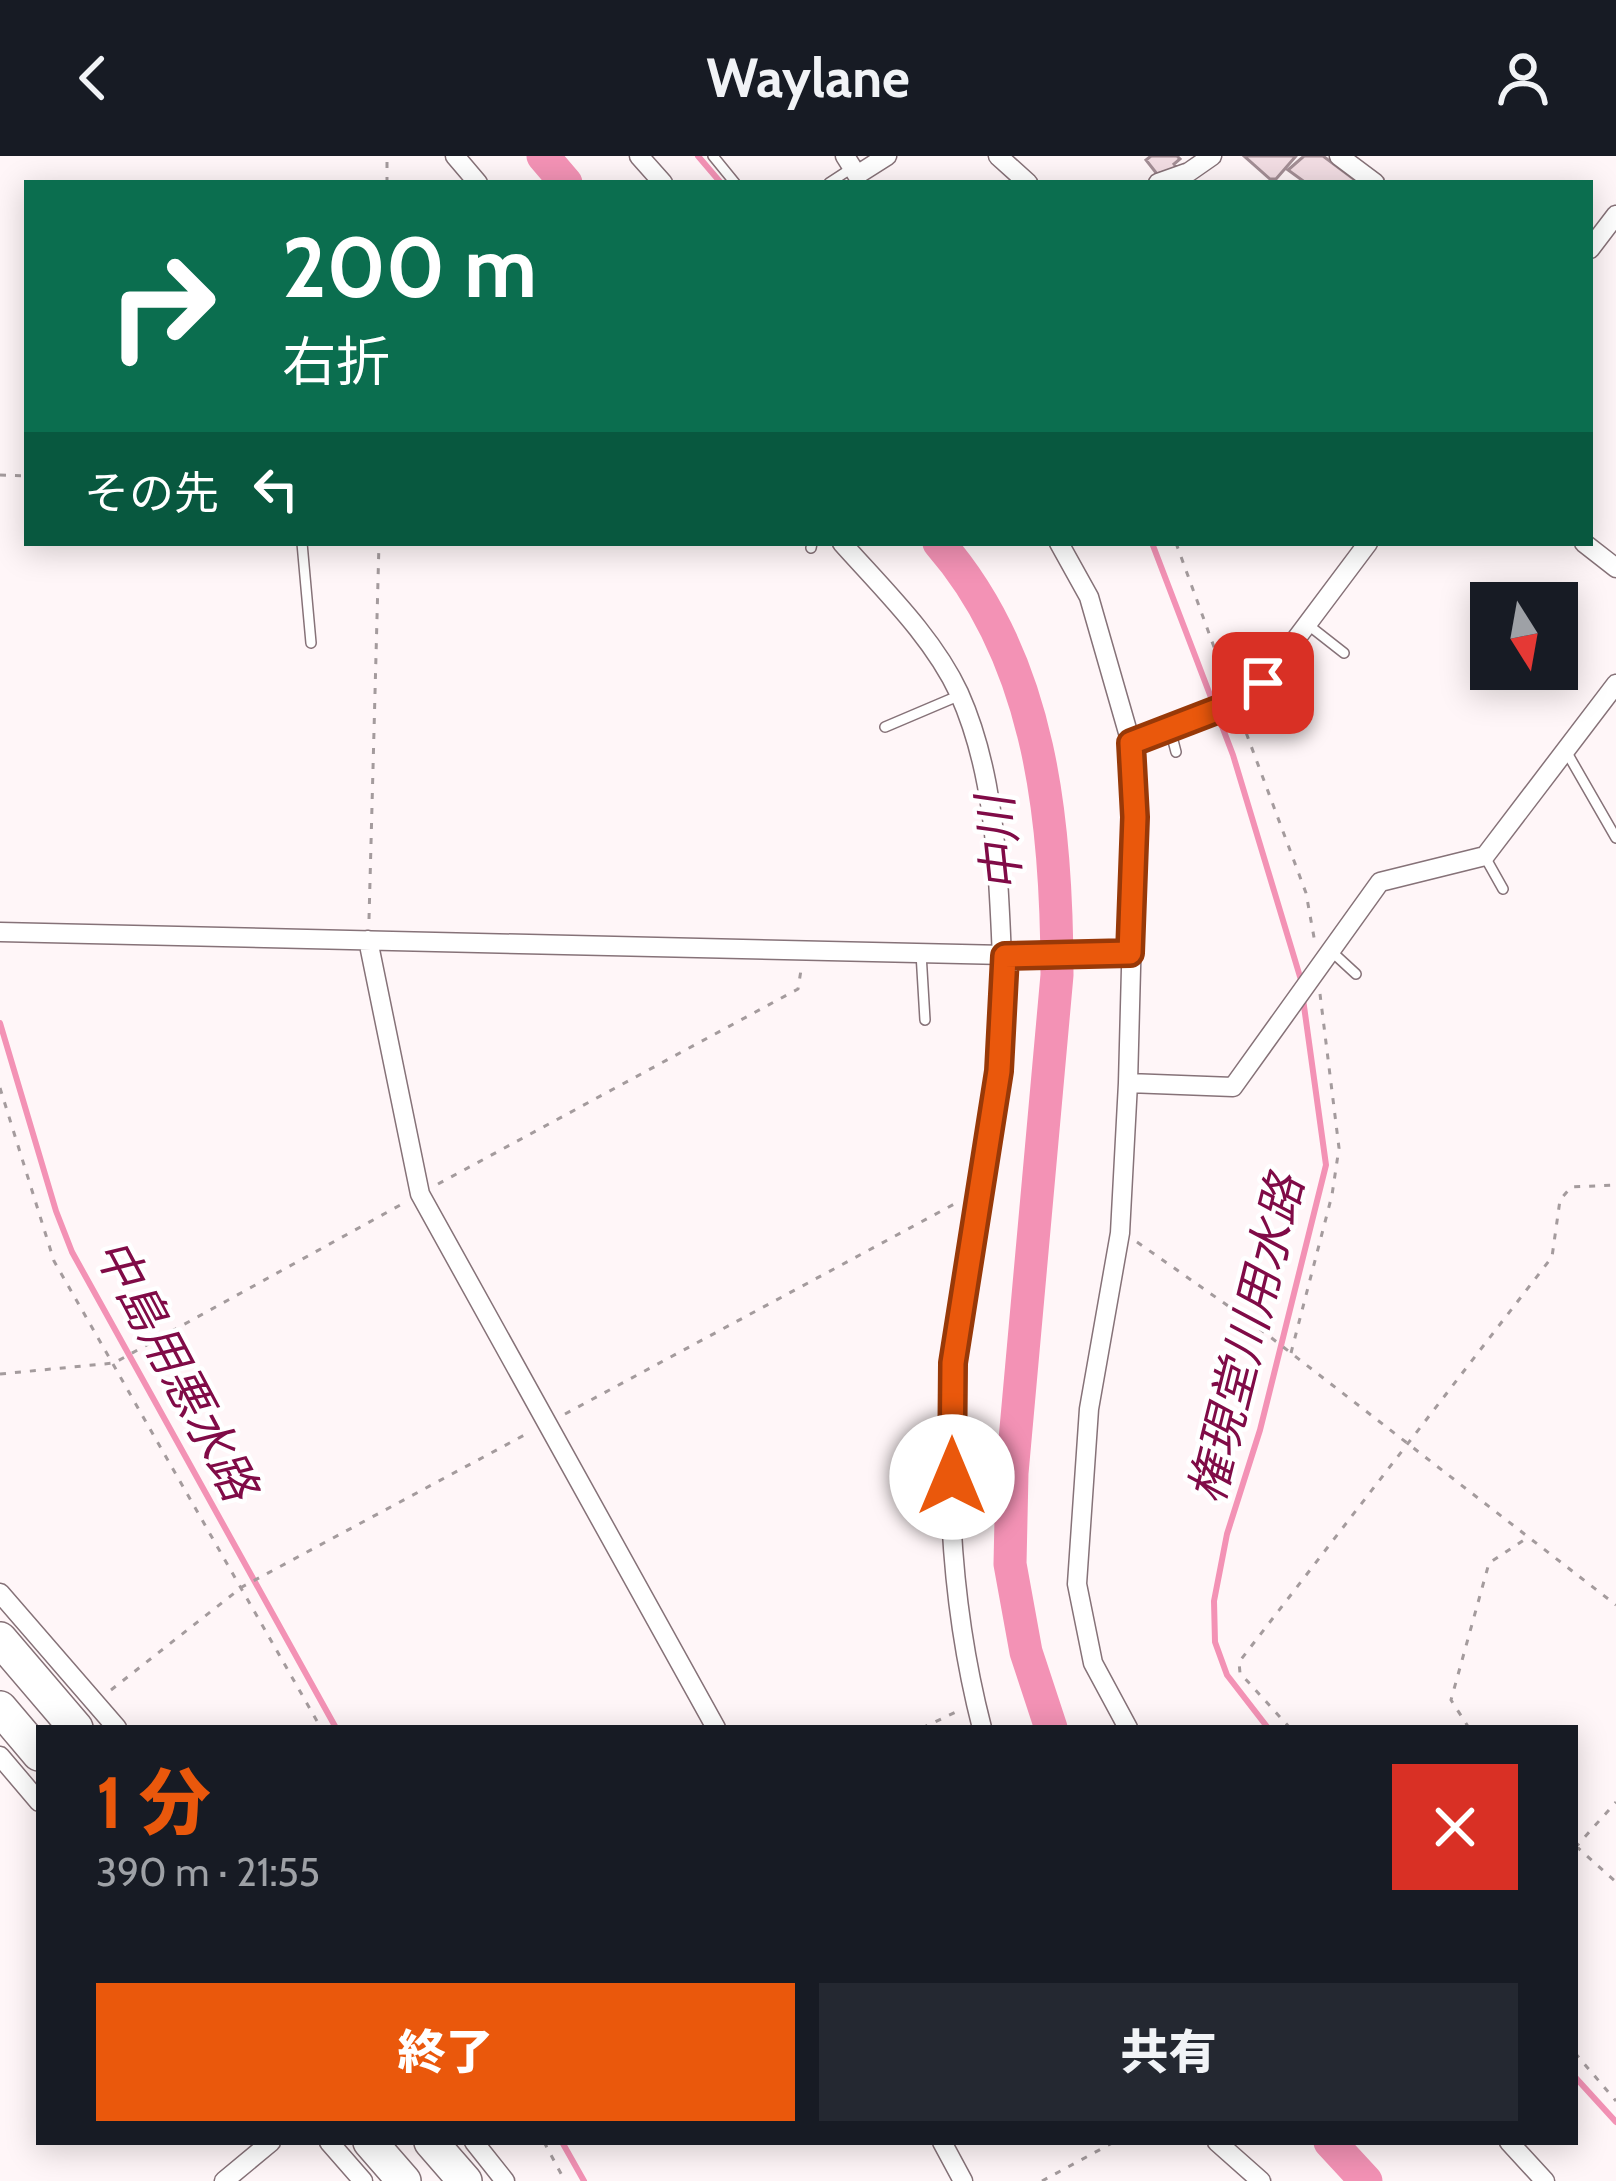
<!DOCTYPE html>
<html lang="ja">
<meta charset="utf-8">
<style>
body{margin:0;font-family:Cabin,"Noto Sans JP",sans-serif;background:#242831;color:#f1f3f6;height:100vh;display:flex;flex-direction:column;font-size:45px;white-space:nowrap}
*{box-sizing:border-box;margin:0}
p{font-size:39px;color:#9ea1a6}
.icon{flex:none;width:66px;height:66px;fill:none;stroke:currentColor;stroke-width:2;stroke-linecap:round;stroke-linejoin:round}
.map{position:relative;flex:1;overflow:hidden}
.side{position:absolute;left:36px;top:1569px;width:1542px;height:420px;display:flex;flex-direction:column;background:#171b24;border-radius:0px;box-shadow:0 6px 30px #0003}
.side>*{flex:none}
.top-card{position:absolute;left:24px;top:24px;width:1569px;height:366px;border-radius:0px;box-shadow:0 6px 30px #0003;background:#0b6e4f;color:#fff;overflow:hidden}
.needle{width:78px;rotate:169deg}
.tools{position:absolute;left:1470px;top:426px;display:grid;gap:24px}
.tools a{display:grid;place-items:center;width:108px;height:108px;border-radius:0px;background:#171b24;box-shadow:0 6px 30px #0003;font-size:60px}
.pin{position:absolute;display:grid;place-items:center;width:102px;height:102px;color:#fff;margin:-51px;border-radius:24px;box-shadow:0 6px 18px #0006}
.me{position:absolute;width:132px;margin:-66px;rotate:0deg;stroke-linejoin:round;filter:drop-shadow(0 0 9px #0008)}
.turn{display:flex;align-items:center;gap:42px;height:252px;padding:0 60px;font-size:54px}
.turn .icon{width:156px;height:156px;stroke-width:2.5}
.turn b{display:block;font-size:84px;line-height:102px}
.then{display:flex;align-items:center;height:114px;padding:0 60px;background:#0003;gap:24px;font-size:45px}
.round{display:grid;place-items:center;flex:none;width:126px;height:126px;border-radius:0px;background:#242831}
.headline{display:flex;align-items:center;justify-content:space-between;height:204px;padding:0 60px}
h1{font-size:72px;font-weight:800;line-height:90px;color:#ea580c}
.action{display:flex;gap:24px;margin-top:auto;padding:24px 60px}
.action a{flex:1;height:138px;border-radius:0px;background:#ea580c;color:#fff;font-size:48px;font-weight:800;line-height:138px;text-align:center}
.action a+a{background:#242831;color:#f1f3f6}
header{display:flex;justify-content:space-between;align-items:center;height:156px;padding:0 60px;background:#171b24;font-size:54px;font-weight:800}
.map>svg:first-child{display:block}
.lines{fill:none;stroke-linecap:round;stroke-linejoin:round}
.stream{stroke:#f392b5;stroke-width:6}
.river{stroke:#f392b5;stroke-width:33}
.building{fill:#f2dde3;stroke:#a38e95;stroke-width:3}
.service-casing{stroke:#867278;stroke-width:12}
.minor-casing{stroke:#867278;stroke-width:21}
.trunk-casing{stroke:#867278;stroke-width:36}
.path{stroke:#a49b9d;stroke-width:3;stroke-dasharray:6 9;stroke-linecap:butt}
.service{stroke:#fff;stroke-width:9}
.minor{stroke:#fff;stroke-width:18}
.trunk{stroke:#fff;stroke-width:33}
.route-casing{stroke:#983908;stroke-width:30}
.route{stroke:#ea580c;stroke-width:21}
.labels{text-anchor:middle;stroke-width:9;stroke-linejoin:round;paint-order:stroke}
.water-label{font-size:48px;font-style:italic;fill:#800b47;stroke:#fff}
</style>
<header><svg class="icon" aria-label="back" viewBox="0 0 24 24"><path d="M15 5l-7 7 7 7"/></svg>Waylane<svg class="icon" aria-label="person" viewBox="0 0 24 24"><circle cx="12" cy="8" r="4"/><path d="M4 21q1-7 8-7t8 7"/></svg></header>
<div class="map">
<svg width="1616" height="2025" viewBox="0 0 1616 2025">
<rect width="100%" height="100%" fill="#fff6f8"/>
<g class="lines">
<path class="stream" d="M698 0 721 27
M1152 387 1233 599 1301 824
M0 867 56 1055 72 1096 336 1572
M1268 1572 1227 1519 1215 1486 1214 1445 1227 1378 1260 1274 1326 1009 1303 843
M1575 1921 1616 1966
M562 1986 584 2025"/>
<path class="river" d="M543 0 566 27
M939 387C1042 505 1057 669 1057 819L1012 1317 1010 1408 1026 1496 1051 1572
M1330 1986 1366 2025"/>
</g>
<path class="building" d="M1151 0H1177L1180 3 1174 8 1177 12 1157 18 1146 4Z
M1244 0H1296L1276 23H1270Z
M1304 0H1323L1359 27H1306L1288 14Z"/>
<g class="lines">
<defs>
<path id="service" d="M713 0 735 27
M829 27 852 12
M302 387 311 487
M811 392 812 387
M1307 468 1344 497
M885 571 958 540
M1170 573 1176 596
M1566 595 1616 682
M1485 701 1503 733
M1331 795 1356 818
M921 797 925 864"/>
<path id="minor" d="M455 0 478 27
M639 0 663 27
M845 0 857 19 887 0
M998 0 1028 27
M1339 0 1375 27
M1158 27 1189 16 1212 0
M1590 93 1616 59
M842 387C883 433 933 481 959 537 985 595 994 661 998 723 1002 788 1005 849 999 914 989 1013 961 1111 953 1211 945 1330 952 1456 982 1572
M1059 387 1089 441 1131 587 1135 661 1128 927 1120 1077 1089 1253 1077 1428 1093 1507 1128 1572
M1584 387 1616 412
M1131 587 1235 547 1263 527 1368 387
M0 776 1005 799 1131 797
M368 784 420 1038 716 1572
M1128 927 1233 931 1380 726 1485 700 1616 528
M0 1437 117 1572
M0 1600 39 1646
M329 1986 363 2025
M474 1986 505 2025
M942 1986 963 2025
M1217 1986 1261 2025
M1509 1986 1545 2025
M224 2025 271 1986"/>
<path id="trunk" d="M0 1483 76 1572
M0 1552 39 1598
M370 1986 404 2025
M431 1986 465 2025"/>
</defs>
<use href="#service" class="service-casing"/>
<use href="#minor" class="minor-casing"/>
<use href="#trunk" class="trunk-casing"/>
<path class="path" d="M387 27V0
M0 319 27 320
M1176 387 1229 532
M1241 563 1306 737 1315 787
M369 763 379 387
M0 932 54 1105 321 1572
M438 1028 798 833 801 814
M1137 1086 1251 1166 1616 1449
M1291 1197 1332 1039 1339 992 1320 838
M0 1218 114 1207 404 1047
M565 1258 958 1046
M111 1534 242 1431 530 1276
M922 1572 958 1555
M1290 1572 1240 1517 1239 1506 1552 1101 1560 1044 1571 1031 1616 1029
M1469 1572 1451 1544 1489 1407 1527 1382
M1576 1690 1616 1726
M1575 1692 1616 1646
M1575 1897 1616 1945
M544 1986 565 2025
M1042 2025 1114 1986"/>
<use href="#service" class="service"/>
<use href="#minor" class="minor"/>
<use href="#trunk" class="trunk"/>
</g>
<g class="lines">
<defs>
<path id="route" d="M952 1321 953 1207 999 915 1005 800 1130 797 1135 661 1131 587 1235 547 1263 527"/>
</defs>
<use href="#route" class="route-casing"/>
<use href="#route" class="route"/>
</g>
<g class="labels">
<g class="water-label">
<text transform="translate(999 688) rotate(-96)" y="17">中川</text>
<text transform="translate(1246 1183) rotate(-76)" y="17">権現堂川用水路</text>
<text transform="translate(176 1213) rotate(62)" y="17">中島用悪水路</text>
</g>
</g>
</svg>
<div class="tools">
<a><svg class="needle" viewBox="-14 -14 28 28"><path d="M0-13l5 13h-10z" fill="#e53935"/><path d="M0 13l5-13h-10z" fill="#9ea1a6"/></svg></a>
</div>
<div class="pin" style="left:1263px;top:527px;background:#d93025"><svg class="icon" aria-label="arrive" viewBox="0 0 24 24"><path d="M6 21V4h12l-3 4 3 4H6"/></svg></div>
<svg class="me" style="left:952px;top:1321px" viewBox="-20 -20 40 40"><circle r="19" fill="#fff"/><path d="M0-13L10 11 0 6-10 11z" fill="#ea580c"/></svg>
<div class="top-card">
<div class="turn"><svg class="icon" aria-label="right" viewBox="0 0 24 24"><path d="M7 20v-9h11M14 6l5 5-5 5"/></svg><div><b>200 m</b>右折</div></div>
<div class="then">その先<svg class="icon" aria-label="left" viewBox="0 0 24 24"><path d="M17 20v-9H6M10 6l-5 5 5 5"/></svg></div>
</div>
<section class="side">
<div class="headline"><div><h1>1 分</h1><p>390 m · 21:55</p></div><a class="round" style="background:#d93025;color:#fff"><svg class="icon" aria-label="close" viewBox="0 0 24 24"><path d="M6 6l12 12M18 6L6 18"/></svg></a></div>
<div class="action"><a>終了</a><a>共有</a></div>
</section>
</div>
